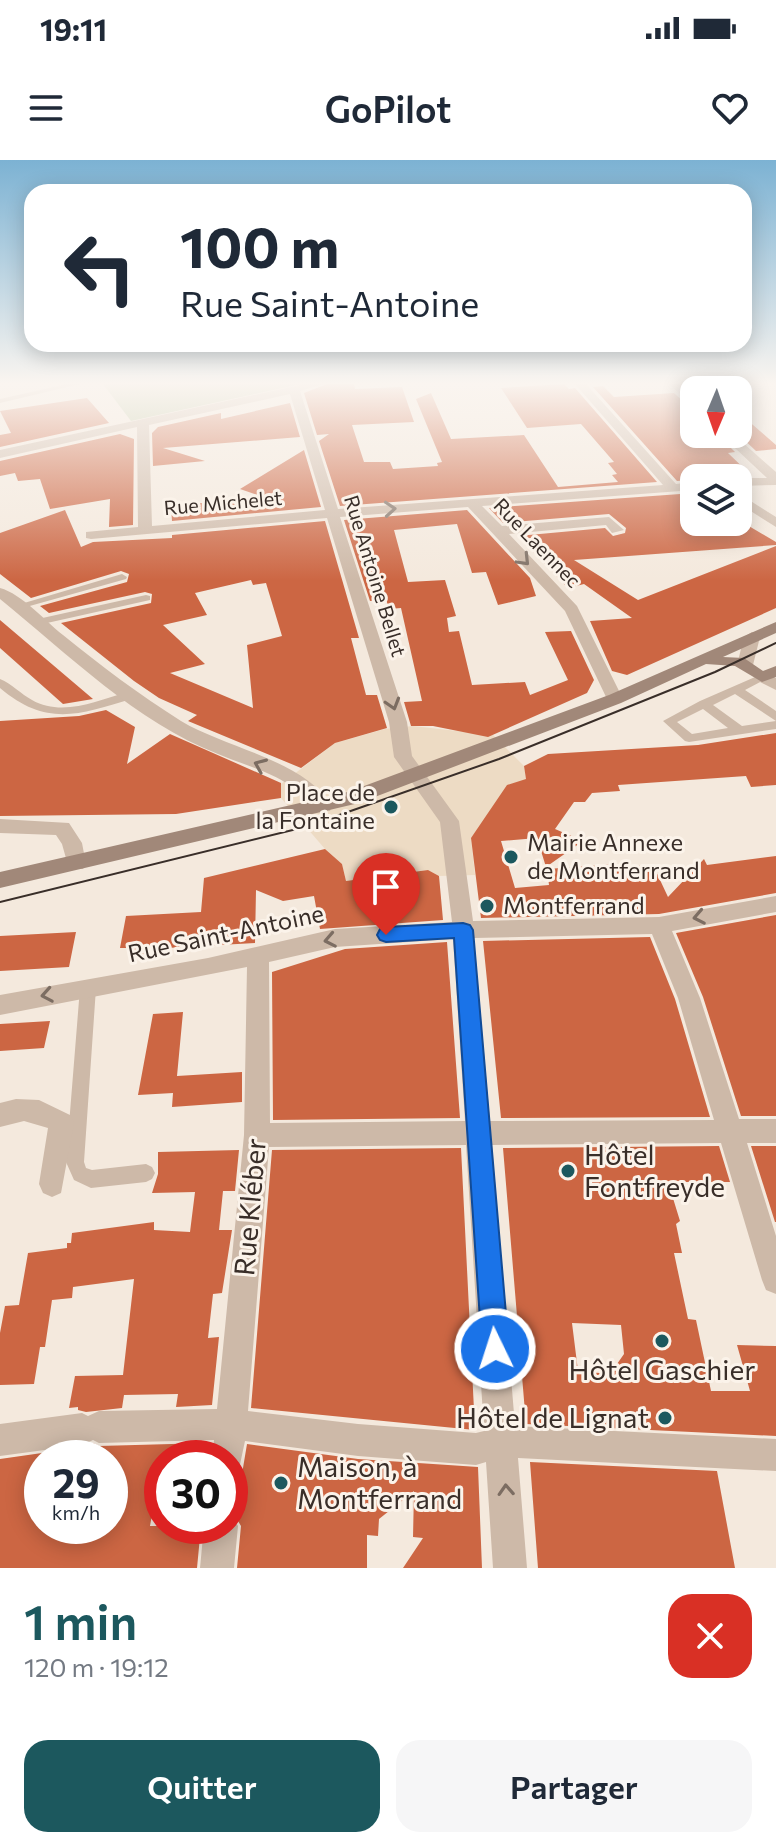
<!DOCTYPE html>
<html lang="fr">
<meta charset="utf-8">
<style>
body{margin:0;font-family:Commissioner,sans-serif;background:#f6f6f7;color:#1f2937;height:100vh;display:flex;flex-direction:column;font-size:30px;white-space:nowrap}
*{box-sizing:border-box;margin:0}
p{font-size:26px;color:#747a83}
.icon{flex:none;width:44px;height:44px;fill:none;stroke:currentColor;stroke-width:2;stroke-linecap:round;stroke-linejoin:round}
.map{position:relative;height:1408px;overflow:hidden}
.side{display:flex;flex-direction:column;background:#fff;flex:1}
.side>*{flex:none}
.hud{position:absolute;left:24px;top:24px;width:728px;height:168px;border-radius:24px;box-shadow:0 4px 20px #0003;background:#fff;color:#1f2937;overflow:hidden}
.needle{width:52px;rotate:182deg}
.fabs{position:absolute;left:680px;top:216px;display:grid;gap:16px}
.fabs a{display:grid;place-items:center;width:72px;height:72px;border-radius:16px;background:#fff;box-shadow:0 4px 20px #0003;font-size:40px}
.speed{position:absolute;left:24px;top:1280px;display:flex;gap:16px;font-size:40px;font-weight:700;text-align:center}
.speed>*{display:grid;place-content:center;width:104px;height:104px;border-radius:50%;background:#fff;box-shadow:0 4px 20px #0003;line-height:1}
.speed small{font-size:20px;font-weight:400}
.speed .limit{border:12px solid #d22;background:#fff;color:#111}
.pin{position:absolute;display:grid;place-items:center;width:68px;height:68px;color:#fff;margin:-82px -34px;border-radius:50% 50% 50% 0;rotate:-45deg;box-shadow:0 0 8px #0007}
.pin .icon{rotate:45deg}
.me{position:absolute;width:88px;margin:-44px;rotate:356deg;stroke-linejoin:round;filter:drop-shadow(0 0 6px #0008)}
.turn{display:flex;align-items:center;gap:28px;height:168px;padding:0 24px;font-size:36px}
.turn .icon{width:104px;height:104px;stroke-width:2.5}
.turn b{display:block;font-size:56px;line-height:68px}
.round{display:grid;place-items:center;flex:none;width:84px;height:84px;border-radius:24px;background:#f6f6f7}
.summary{display:flex;align-items:center;justify-content:space-between;height:136px;padding:0 24px}
h1{font-size:48px;font-weight:600;line-height:60px;color:#1c585e}
.action{display:flex;gap:16px;margin-top:auto;padding:16px 24px}
.action a{flex:1;height:92px;border-radius:24px;background:#1c585e;color:#fff;font-size:32px;font-weight:600;line-height:92px;text-align:center}
.action a+a{background:#f6f6f7;color:#1f2937}
.status{display:flex;justify-content:space-between;align-items:center;height:56px;padding:0 40px;background:#fff;direction:ltr}
.status svg{height:22px;fill:currentColor}
header{display:flex;justify-content:space-between;align-items:center;height:104px;padding:0 24px;background:#fff;font-size:36px;font-weight:600}
.map>svg:first-child{display:block}
.green{fill:#b6c49c}
.plaza{fill:#eddbc4}
.building{fill:#cc6643;fill-rule:evenodd}
.lines{fill:none;stroke-linecap:round;stroke-linejoin:round}
.service{fill:#cdb9a8;fill-rule:evenodd}
.minor{fill:#cdb9a8;fill-rule:evenodd}
.secondary{fill:#a18879;fill-rule:evenodd}
.tram{stroke:#392e29;stroke-width:2}
.oneway{stroke:#7c6d62}
.route{fill:#1a73e8;stroke:#114b97;stroke-width:2}
.poi-dot{fill:#1c585e;stroke:#fbf3ea;stroke-width:3}
.labels{text-anchor:middle;stroke-width:6;stroke-linejoin:round;paint-order:stroke}
.far-street-label{font-size:20px;fill:#392e29;stroke:#fbf3ea}
.poi-label{font-size:24px;fill:#392e29;stroke:#fbf3ea;text-anchor:start}
.street-label{font-size:24px;fill:#392e29;stroke:#fbf3ea}
.near-poi-label{font-size:28px;fill:#392e29;stroke:#fbf3ea;text-anchor:start}
.near-street-label{font-size:28px;fill:#392e29;stroke:#fbf3ea}
</style>
<div class="status"><b>19:11</b><svg viewBox="0 0 49 12"><path d="M0 12V9h3v3zM5 12V6h3v6zM10 12V3h3v9zM15 12V0h3v12zM26 1h20v11H26zM47 4h2v5h-2z"/></svg></div>
<header><svg class="icon" aria-label="menu" viewBox="0 0 24 24"><path d="M4 6h16M4 12h16M4 18h16"/></svg>GoPilot<svg class="icon" aria-label="heart" viewBox="0 0 24 24"><path d="M12 20l-8-8c-3-5 5-10 8-4 3-6 11-1 8 4z"/></svg></header>
<div class="map">
<svg width="776" height="1408" viewBox="0 0 776 1408">
<rect width="100%" height="100%" fill="#f4e9dd"/>
<path class="green" d="M103 224H301L131 261Z"/>
<path class="plaza" d="M413 566 493 575 524 606 527 624 471 678 475 715 439 716 428 710 346 721 342 704 325 689 281 638V624L335 583 385 569Z"/>
<path class="building" d="M327 224H354L355 229 402 227 414 262 352 265 364 302H390L393 309 438 306 437 303 442 302 416 239 431 233 451 279 524 275 558 327 618 322 612 315 617 314 608 303 614 302 581 264 527 268 501 228 564 224 569 229 575 228 657 322 340 346 319 281 329 274 317 275 304 233Z
M603 226 614 237 674 233 694 251V274H717L735 292 728 293 751 315 677 321 593 227Z
M87 238 109 263 0 287V275L11 273 0 251Z
M290 243 300 277 163 288 205 301 153 306 152 273 158 267 221 253V259Z
M738 252 776 285V289L756 291 738 274Z
M120 274 134 279 133 365 109 367 110 339 50 349 40 319 18 321 15 313 0 316V301Z
M304 290 321 347 172 361 171 346 263 337 240 329Z
M694 333V340L686 341 687 362H742L776 382V385L574 400 638 440 776 386V448L627 515 612 511 590 461 632 458 584 424 568 428 518 376 605 368 613 376 625 373 626 368 609 354 503 363 489 348Z
M65 350 81 387 93 382 172 378V375L325 361 359 478H351L366 535H377L387 568 335 583 301 608 188 561 197 555 159 538 134 521 61 463 151 443 152 434 145 432 49 453 40 446 127 422 129 414 121 411 31 438 0 414V373ZM251 420 253 425 266 423 282 476 247 485 253 548 170 513 205 504 163 465 207 455 195 433Z
M467 350 530 418 536 436 498 445 486 412 472 413 457 364 394 370 408 422 445 420 456 456 447 458 449 472 459 471 472 525 525 522 530 535 568 520 545 472 571 471 594 520 587 533 488 577 433 566H411L404 542 422 541 401 448 389 449 386 439 370 441 344 360Z
M0 460 93 539 63 544 0 488Z
M106 550 135 567 127 604 170 574 281 623V638L176 654 0 656V561L79 556Z
M776 573V625L751 627 746 616 618 625 620 631 592 633 585 642H574L555 669 583 681 546 707 537 678 501 681 515 728 549 725 547 709 618 704 619 707 653 705 668 737 704 699 707 705 776 696V733L659 754 481 758 471 678 507 625 526 619 524 606 548 594 698 585Z
M325 689 342 704 346 721 428 710 439 716 443 760 320 769 314 736 283 741 256 730 255 783 167 788 166 796 132 798H129L130 788H120L126 756 201 752 204 718Z
M776 755V956H741L703 837 676 773Z
M76 772 69 807 0 811V776Z
M650 777 675 839 710 957 501 958 483 781Z
M447 782 460 958 273 960 272 812 345 789Z
M183 852 177 916 242 912V942L172 947 173 933 138 935 153 854Z
M50 861 44 888 0 891V864Z
M719 986 730 1022H668L680 1061 676 1064 682 1093H674L688 1159 696 1160 711 1231H750L737 1185 776 1186V1276L526 1264 503 988ZM572 1163 621 1165 624 1194 610 1214 578 1211Z
M751 986H776V1062H775Z
M461 988 475 1270 251 1248 272 990Z
M239 990 235 1031H223L219 1070H232L222 1133 213 1134 208 1178 219 1177 212 1245 176 1247 178 1234 124 1235 122 1248 86 1252 78 1250V1247L69 1248 75 1216 123 1215 134 1119 73 1127 72 1138 52 1140 45 1187H40L34 1224 0 1225V1173L5 1146 19 1145 28 1093 67 1088V1083H71L72 1073 154 1062V1070L190 1072 195 1032 152 1033 158 1014V992Z
M93 1283 99 1286 208 1283 207 1298H162L150 1366H201L197 1408H0V1299L42 1293V1366H53L52 1373 110 1368V1298H83V1288Z
M247 1284 358 1299 478 1307 482 1408H403L423 1378 413 1377 414 1331 379 1359 378 1376 367 1375V1408H237L241 1366 235 1356Z
M530 1302 717 1311 735 1408H538Z"/>
<g class="lines">
<path class="service" d="M67 224H80L0 243V239Z
M122 414 127 417 126 419 19 449 14 446Z
M146 435 150 436V440L38 465 33 462 38 459Z
M762 514 766 515V519L745 530 776 551V561L735 534 713 545 742 566 776 561V569L689 582 685 581 663 561 700 541ZM703 549 728 568 692 574 677 562Z
M0 519C12 524 21 534 32 540 62 557 97 541 127 532L133 536 131 539C79 555 46 567 0 528Z
M88 821 94 823 96 828 84 1002 86 1008 92 1010 146 1004 152 1007 155 1013 152 1019 146 1022 91 1028 74 1020 66 1002 80 828 82 823Z"/>
<path class="minor" d="M305 224H324L300 231 338 349 663 325 575 224H586L676 324 694 322V330L482 346 502 366 609 357 624 370 612 373 606 365 509 374 577 446 623 539 615 544 607 539 565 451 468 347 340 357 407 562 412 596 459 661 473 761 659 757 776 736V752L672 771 700 838 739 959H776V983H747L776 1076V1134L766 1130 762 1120 721 983 492 985 515 1266 776 1279V1311L518 1298 527 1408H493L486 1302 476 1305 358 1296 245 1281 239 1309 230 1313V1298H212L214 1280 99 1283 93 1280 82 1285 0 1296V1264L82 1253 88 1256 99 1251 217 1249 244 975 247 807 0 855V835L208 798 335 769 452 762 440 662 394 597 389 562 327 358 91 379 86 378V372L138 367 137 267 0 298V290ZM290 234 325 350 152 366 149 265ZM652 774 678 838 714 960 490 961 474 778ZM453 779 465 961 270 963 269 802 335 787ZM466 985 484 1271 476 1273 358 1264 248 1251 269 987Z
M669 224H680L694 237V246Z
M720 274H733L776 312V325L738 326V318H767Z
M738 333 776 357V367L738 343Z
M0 428C22 434 45 461 63 475 101 506 140 535 181 561 228 589 304 600 332 646L330 651H316C294 617 254 609 218 594 136 562 68 494 0 439Z
M752 472 760 477 753 505 745 510 739 508 737 505 744 477Z
M762 512 776 518V530L756 520V514Z
M0 659 69 663 82 683 86 704 83 709H69L62 684 56 675 0 673Z
M16 939 39 940 70 955 74 963 61 1033 52 1037 43 1033 39 1024 48 968 24 961 0 967V943Z
M230 1353 238 1366 234 1408H200L204 1366H230Z"/>
<path class="secondary" d="M776 462V473L723 497 744 498 763 511 776 506V517L762 522 735 506 706 504 621 543 359 643 0 728V712L348 632 609 535Z"/>
<path class="tram" d="M0 742 305 667 499 599 715 512 776 483"/>
</g>
<defs><path id="oneway-chevron" d="M-2-3.5L2.5 0L-2 3.5" fill="none" stroke-width="1.6" stroke-linecap="round" stroke-linejoin="round" transform="scale(2)"/></defs>
<g class="oneway">
<use href="#oneway-chevron" transform="translate(390 349) rotate(-4)"/>
<use href="#oneway-chevron" transform="translate(524 400) rotate(46)"/>
<use href="#oneway-chevron" transform="translate(393 544) rotate(73)"/>
<use href="#oneway-chevron" transform="translate(260 605) rotate(-157)"/>
<use href="#oneway-chevron" transform="translate(699 757) rotate(169)"/>
<use href="#oneway-chevron" transform="translate(330 780) rotate(169)"/>
<use href="#oneway-chevron" transform="translate(47 835) rotate(170)"/>
<use href="#oneway-chevron" transform="translate(506 1330) rotate(-93)"/>
</g>
<linearGradient id="sky" x2="0" y2="1"><stop stop-color="#7cb2d3"/><stop offset="0.53" stop-color="#faf5f0"/><stop offset="1" stop-color="#faf5f0" stop-opacity="0"/></linearGradient>
<rect width="776" height="421" fill="url(#sky)"/>
<path class="route" d="M463 763 470 765 473 770 509 1189 505 1198 495 1202 486 1198 482 1189 454 778 386 782 380 780 377 775 380 769 386 767Z"/>
<g class="poi-dot">
<circle cx="391" cy="647" r="8"/>
<circle cx="511" cy="697" r="8"/>
<circle cx="487" cy="746" r="8"/>
<circle cx="568" cy="1011" r="8"/>
<circle cx="662" cy="1181" r="8"/>
<circle cx="665" cy="1258" r="8"/>
<circle cx="281" cy="1323" r="8"/>
</g>
<g class="labels">
<g class="far-street-label">
<text transform="translate(223 343) rotate(-5)" y="7">Rue Michelet</text>
<text transform="translate(537 383) rotate(46)" y="7">Rue Laennec</text>
<text transform="translate(375 416) rotate(73)" y="7">Rue Antoine Bellet</text>
</g>
<g class="poi-label">
<text x="375" y="641" text-anchor="end">Place de<tspan x="375" dy="28">la Fontaine</tspan></text>
<text x="527" y="691">Mairie Annexe<tspan x="527" dy="28">de Montferrand</tspan></text>
<text x="503" y="754">Montferrand</text>
</g>
<g class="street-label">
<text transform="translate(226 774) rotate(-12)" y="8">Rue Saint-Antoine</text>
</g>
<g class="near-poi-label">
<text x="584" y="1005">Hôtel<tspan x="584" dy="32">Fontfreyde</tspan></text>
<text x="662" y="1220" text-anchor="middle">Hôtel Gaschier</text>
<text x="649" y="1268" text-anchor="end">Hôtel de Lignat</text>
<text x="297" y="1317">Maison, à<tspan x="297" dy="32">Montferrand</tspan></text>
</g>
<g class="near-street-label">
<text transform="translate(250 1047) rotate(-85)" y="10">Rue Kléber</text>
</g>
</g>
</svg>
<div class="fabs">
<a><svg class="needle" viewBox="-14 -14 28 28"><path d="M0-13l5 13h-10z" fill="#e53935"/><path d="M0 13l5-13h-10z" fill="#747a83"/></svg></a>
<a><svg class="icon" aria-label="layers" viewBox="0 0 24 24"><path d="M12 4l9 5-9 5-9-5zM3 14l9 5 9-5"/></svg></a>
</div>
<div class="speed"><div>29<small>km/h</small></div><div class="limit">30</div></div>
<div class="pin" style="left:386px;top:775px;background:#d93025"><svg class="icon" aria-label="arrive" viewBox="0 0 24 24"><path d="M6 21V4h12l-3 4 3 4H6"/></svg></div>
<svg class="me" style="left:495px;top:1189px" viewBox="-20 -20 40 40"><circle r="17" fill="#1a73e8" stroke="#fff" stroke-width="3"/><path d="M0-11L8 9 0 5-8 9z" fill="#fff"/></svg>
<div class="hud">
<div class="turn"><svg class="icon" aria-label="left" viewBox="0 0 24 24"><path d="M17 20v-9H6M10 6l-5 5 5 5"/></svg><div><b>100 m</b>Rue Saint-Antoine</div></div>
</div>
</div>
<section class="side">
<div class="summary"><div><h1>1 min</h1><p>120 m · 19:12</p></div><a class="round" style="background:#d93025;color:#fff"><svg class="icon" aria-label="close" viewBox="0 0 24 24"><path d="M6 6l12 12M18 6L6 18"/></svg></a></div>
<div class="action"><a>Quitter</a><a>Partager</a></div>
</section>
